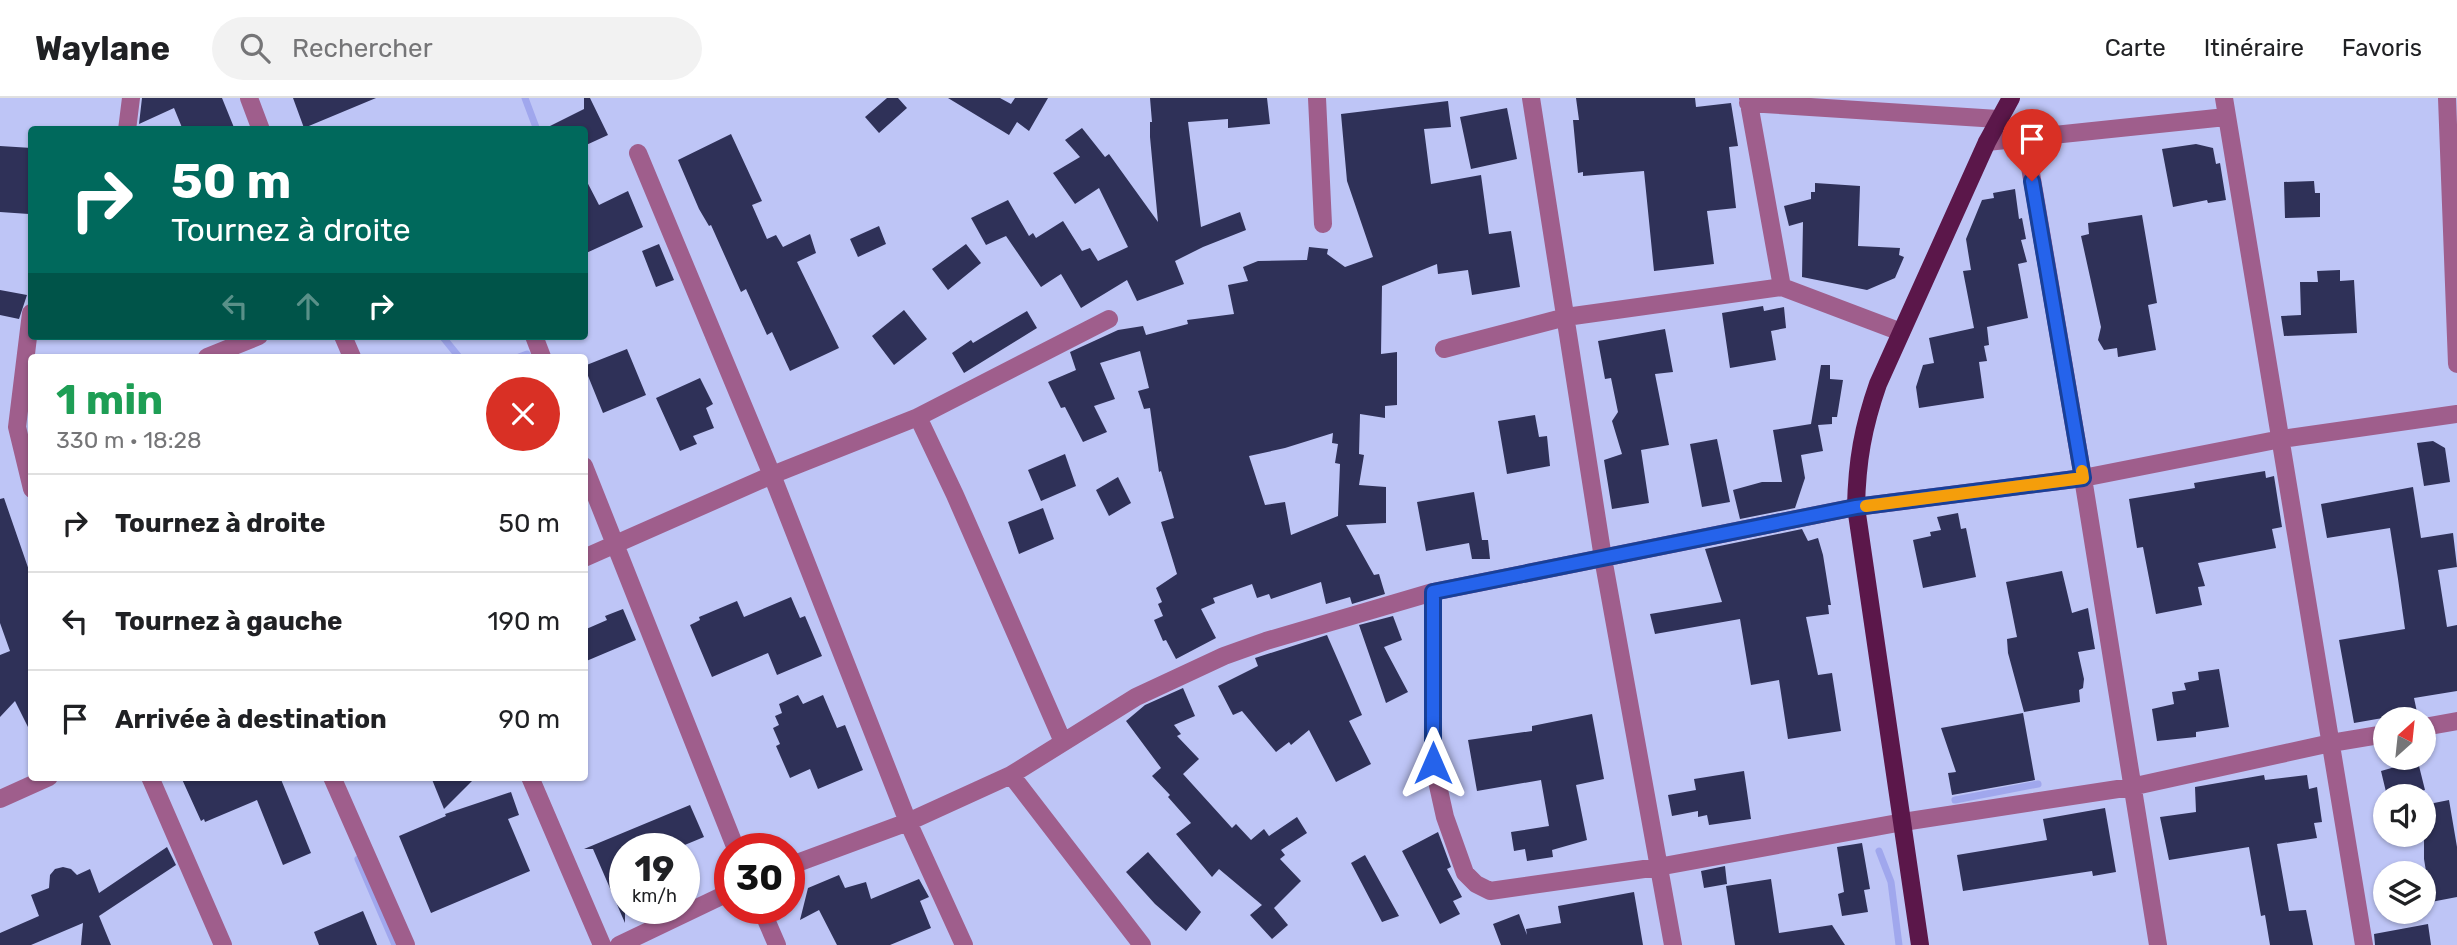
<!DOCTYPE html>
<html lang="fr">
<meta charset="utf-8">
<style>
body{margin:0;font-family:Rubik,sans-serif;background:#f2f2f2;color:#202124;height:100vh;display:flex;flex-direction:column;font-size:26px;white-space:nowrap}
*{box-sizing:border-box;margin:0}
p{font-size:23px;color:#757577}
.icon{flex:none;width:38px;height:38px;fill:none;stroke:currentColor;stroke-width:2;stroke-linecap:round;stroke-linejoin:round}
.map{position:relative;flex:1;overflow:hidden}
.details{position:absolute;left:28px;top:256px;width:560px;height:427px;display:flex;flex-direction:column;background:#fff;border-radius:7px;box-shadow:0 2px 5px #0004}
.details>*{flex:none}
.top-card{position:absolute;left:28px;top:28px;width:560px;height:214px;border-radius:7px;box-shadow:0 2px 5px #0004;background:#00695c;color:#fff;overflow:hidden}
.needle{width:46px;rotate:27deg}
.tools{position:absolute;left:2373px;top:609px;display:grid;gap:14px}
.tools a{display:grid;place-items:center;width:63px;height:63px;border-radius:50%;background:#fff;box-shadow:0 2px 5px #0004;font-size:35px}
.speed{position:absolute;left:609px;top:735px;display:flex;gap:14px;font-size:35px;font-weight:700;text-align:center}
.speed>*{display:grid;place-content:center;width:91px;height:91px;border-radius:50%;background:#fff;box-shadow:0 2px 5px #0004;line-height:1}
.speed small{font-size:18px;font-weight:400}
.speed .limit{border:10px solid #d22;background:#fff;color:#111}
.pin{position:absolute;display:grid;place-items:center;width:60px;height:60px;color:#fff;margin:-72px -30px;border-radius:50% 50% 50% 0;rotate:-45deg;box-shadow:0 0 7px #0007}
.pin .icon{rotate:45deg}
.me{position:absolute;width:77px;margin:-38px;rotate:0deg;stroke-linejoin:round;filter:drop-shadow(0 0 5px #0008)}
.turn{display:flex;align-items:center;gap:24px;height:147px;padding:0 28px;font-size:32px}
.turn .icon{width:91px;height:91px;stroke-width:2.5}
.turn b{display:block;font-size:49px;line-height:60px}
.lanes{display:flex;align-items:center;height:66px;padding:0 28px;background:#0003;justify-content:center;gap:35px;direction:ltr}
.lanes .off{opacity:.35}
.round{display:grid;place-items:center;flex:none;width:74px;height:74px;border-radius:37px;background:#f2f2f2}
.summary{display:flex;align-items:center;justify-content:space-between;height:119px;padding:0 28px}
h1{font-size:42px;font-weight:700;line-height:52px;color:#1e9e55}
ul{padding:0;list-style:none}
li{display:flex;align-items:center;gap:21px;height:98px;padding:0 28px;border-top:2px solid #e0e0e0}
li div{flex:1}
li b{display:block;font-size:26px}
li em{font-style:normal}
header{display:flex;align-items:center;gap:42px;box-sizing:border-box;height:98px;padding:0 35px;background:#fff;border-bottom:2px solid #e0e0e0}
header strong{font-size:33px}
nav{display:flex;gap:38px;margin-inline-start:auto;font-size:24px}
.search{width:490px;height:63px;background:#f2f2f2;display:flex;align-items:center;gap:18px;box-sizing:border-box;padding:0 24px;border-radius:38px;color:#757577;font-size:26px}
.map>svg:first-child{display:block}
.lines{fill:none;stroke-linecap:round;stroke-linejoin:round}
.stream{stroke:#a0a7ed;stroke-width:7}
.building{fill:#2f3158;fill-rule:evenodd}
.minor{stroke:#9f5e8c;stroke-width:18}
.major{stroke:#5b174a;stroke-width:18}
.route-casing{stroke:#184099;stroke-width:18}
.route{stroke:#2563eb;stroke-width:12}
.slow{stroke:#f59e0b;stroke-width:12}
</style>
<header>
<strong>Waylane</strong>
<div class="search"><svg class="icon" aria-label="search" viewBox="0 0 24 24"><circle cx="10" cy="10" r="6"/><path d="M15 15l6 6"/></svg>Rechercher</div>
<nav><a>Carte</a><a>Itinéraire</a><a>Favoris</a></nav>
</header>
<div class="map">
<svg width="2457" height="847" viewBox="0 0 2457 847">
<rect width="100%" height="100%" fill="#bec5f6"/>
<g class="lines">
<path class="stream" d="M525 0 537 32
M442 238 459 259
M519 259 527 256
M1955 702 2038 686
M1879 753 1891 784 1899 847
M358 761 395 847"/>
</g>
<path class="building" d="M142 0H222L235 32H183L174 10 139 26Z
M293 0H376L304 30Z
M584 0H590L608 37 584 48V32H542L584 11Z
M887 0H898L907 10 879 35 865 19Z
M948 0H1000L1011 6 1015 0H1048L1029 33 1017 24 1009 37Z
M1150 0H1267L1270 26 1228 30V21L1188 24 1201 129 1240 114 1246 132 1203 149 1175 163 1184 186 1137 203 1127 182 1081 210 1061 176 1041 189 1006 138 986 147 971 120 1008 102 1029 138 1033 135 1036 140 1063 123 1082 153 1090 150 1098 163 1128 149 1099 90 1075 106 1053 75 1080 59 1065 42 1082 30 1105 59 1109 56 1158 124 1150 39V24H1152Z
M1576 0H1695L1696 9 1731 5 1738 48 1729 49 1736 110 1707 113 1714 166 1654 173 1644 73 1583 78V74L1578 75 1573 22H1579Z
M1448 3 1451 29 1424 31 1431 86 1481 77 1489 136 1511 133 1520 189 1472 197 1468 172 1438 176 1437 166 1382 188 1381 256 1397 254V307L1385 308V320L1360 316 1359 356 1364 357 1359 387 1386 389V425L1346 427 1374 477 1379 476 1385 496 1352 506 1350 499 1326 506 1321 484 1271 501 1269 496 1257 500 1252 486 1213 500 1215 505 1201 511 1216 540 1176 561 1166 542 1163 543 1154 522 1163 518 1158 506 1162 504 1156 490 1177 476 1161 424 1174 420 1161 373 1159 374 1150 310 1144 311 1138 293 1149 290 1140 253 1100 265 1115 301 1094 308 1107 334 1083 344 1065 309 1061 310 1048 284 1076 272 1070 254 1118 232 1143 228 1146 237 1188 226 1187 222 1234 216 1228 187 1248 183 1243 169 1258 163 1307 162 1309 149 1328 151 1327 156 1345 169 1373 159 1347 83 1341 16ZM1333 335 1332 345 1338 346 1335 365 1340 366 1338 418 1291 437 1285 404 1265 407 1249 358 1285 350Z
M1507 10 1517 61 1471 71 1460 19Z
M731 36 762 103 752 107 767 141 776 137 783 149 810 136 816 155 797 164 839 250 790 273 772 234 767 237 746 191 741 194 711 127 709 128 699 111 678 62Z
M2196 46 2213 50 2216 66 2220 65 2226 102 2208 105 2207 102 2173 109 2162 51Z
M0 48 32 50 30 95 31 96 29 116 0 114Z
M584 78 599 107 628 93 643 129 584 156Z
M2314 83 2315 95H2320V119L2285 120 2284 84Z
M1815 85 1860 88 1858 148 1900 150 1899 157 1904 159 1895 180 1867 192 1802 179 1803 124 1789 128 1784 108 1811 101V94H1815Z
M2015 91 2019 121 2022 120 2026 141 2021 142 2027 164 2018 166 2028 220 1987 229 1989 247 1984 248 1987 263 1979 264 1984 300 1919 310 1916 289 1923 267 1934 265 1929 240 1974 230 1963 173 1971 172 1966 141 1982 102 1994 100 1993 95Z
M2142 117 2157 205 2148 207 2156 252 2118 259 2117 250 2104 252 2098 242 2101 229 2081 138 2089 136 2088 125Z
M879 128 886 146 858 159 850 141Z
M659 146 674 182 656 189 642 153Z
M966 146 981 165 948 192 932 171Z
M2340 172V183L2354 182 2357 235 2284 238 2281 218 2301 217 2300 184H2318L2317 173Z
M0 192 27 197 19 221 0 217Z
M1763 208 1764 213 1784 209 1786 230 1771 233 1776 262 1730 270 1722 215Z
M904 212 927 241 894 267 872 238Z
M1027 213 1037 230 964 275 952 255 971 242 973 245Z
M1665 231 1673 274 1655 276 1669 347 1641 352 1649 405 1612 411 1604 362 1622 356 1612 323 1618 314 1611 280 1605 281 1598 243Z
M627 251 646 297 603 315 584 268Z
M1821 267H1830V281L1843 282 1837 319H1832V326L1818 327 1823 353 1801 357 1805 380 1795 410 1740 421 1733 392 1762 384H1782L1773 332 1811 326Z
M700 280 713 306 706 310 714 330 693 338 697 346 680 353 656 300Z
M1535 317 1539 339 1547 338 1550 368 1507 376 1498 323Z
M1717 341 1730 404 1702 409 1690 346Z
M2433 343 2445 350 2450 384 2424 388 2417 345Z
M1065 356 1076 388 1041 403 1028 372Z
M2265 373 2266 380 2274 378 2282 429 2272 431 2276 450 2198 465 2205 488 2198 489 2202 507 2156 516 2143 449 2137 450 2129 401 2195 390 2194 385Z
M1118 379 1131 405 1109 418 1096 392Z
M2413 389 2421 440 2453 435 2457 469 2438 472 2447 529 2457 527V593L2414 600 2417 614 2354 625 2339 542 2405 531 2398 481 2390 430 2327 440 2321 406Z
M1474 394 1482 442H1488L1490 461H1472L1469 445 1426 453 1417 404Z
M4 400 32 481V637L15 603 0 619V557L10 553 0 525V401Z
M1043 410 1054 441 1019 456 1008 424Z
M1958 415 1961 431 1966 430 1976 479 1923 490 1913 442 1931 438 1930 434 1941 432 1937 419Z
M1802 431 1808 443 1818 440 1823 457 1831 507H1828L1829 516 1806 519 1818 577 1832 575 1841 633 1788 641 1779 582 1751 587 1740 521 1655 536 1650 516 1722 504 1705 451Z
M2062 473 2072 515 2088 510 2095 551 2078 554 2084 581 2083 590 2079 592 2080 604 2024 614 2008 555 2007 541 2017 539 2006 484Z
M791 499 800 520 805 518 822 558 777 577 768 555 712 579 690 527 700 522 699 519 737 503 744 519Z
M623 511 636 542 584 564V532L607 522 605 518Z
M1393 518 1402 542 1384 549 1408 594 1386 605 1359 527Z
M1327 537 1362 617 1349 623 1371 666 1336 684 1309 632 1291 647 1289 644 1276 654 1242 613 1233 617 1218 588 1258 568 1255 560Z
M2219 571 2229 629 2196 634V639L2157 643 2152 611 2174 606 2172 594 2186 592 2184 585 2199 582 2198 574Z
M1183 590 1195 618 1174 627 1181 636 1177 638 1199 661 1183 676 1232 730 1236 726 1251 742 1264 731 1269 738 1297 719 1307 735 1281 752 1285 757 1280 761 1301 783 1274 810 1288 827 1272 841 1250 817 1262 807 1219 771 1212 779 1176 736 1191 725 1168 699 1170 697 1152 678 1161 670 1126 623 1145 607Z
M798 597 803 606 823 597 837 630 845 627 863 672 818 691 810 671 790 680 776 648 780 646 773 630 779 627 775 618 782 615 779 606Z
M2023 615 2035 682 1952 697 1948 675 1956 674 1941 630Z
M1592 616 1604 681 1576 687 1587 742 1552 752 1553 759 1527 763 1525 751 1514 753 1511 734 1549 728 1541 682 1477 693 1468 642 1532 633V628Z
M2392 660H2412L2413 665 2418 664 2425 692 2398 698H2387L2381 673 2395 669Z
M1744 673 1751 721 1709 727 1707 717 1698 719V713L1672 718 1668 697 1696 692 1694 681Z
M2264 677 2265 682 2307 677 2309 691 2317 689 2322 724 2314 725 2317 740 2277 746 2289 813 2306 812 2313 847H2270L2265 817 2261 818 2249 749 2169 762 2160 719 2196 714 2195 689Z
M181 679H280L311 755 283 767 257 702 205 724 204 721 201 723Z
M431 679H476L444 711Z
M511 694 519 717 508 721 530 773 431 815 399 738 446 718 445 716Z
M2449 702 2457 749V799L2431 804 2424 761V707Z
M690 707 704 739 675 751H625V825L593 751H584Z
M2105 710 2116 774 2093 778 2092 773 1963 793 1957 757 2047 742 2043 721Z
M1438 734 1451 769 1447 771 1462 799 1453 803 1460 816 1440 826 1402 753Z
M1862 745 1870 791 1864 792 1868 814 1842 818 1838 796 1844 794 1837 749Z
M167 749 176 767 99 818 111 847H81L83 825 31 847H0V835L39 818 31 797 49 790 50 777 55 771 63 769 71 771 77 777 90 771 99 795Z
M1148 754 1201 814 1186 833 1155 806 1126 774Z
M1365 757 1399 818 1382 824 1351 765Z
M1725 768 1727 786 1704 790 1701 773Z
M839 777 845 790 866 784 871 801 919 781 929 799 920 803 931 830 890 847H837L819 812 800 822 808 790Z
M1771 781 1779 835 1832 827 1845 847H1735L1726 788Z
M1634 794 1643 847H1501L1493 826 1519 816 1527 837 1526 831 1561 825 1558 808Z
M363 813 377 847H319L314 834Z
M2428 826 2431 847H2375L2374 836Z"/>
<g class="lines">
<path class="minor" d="M249 0 261 32
M1317 0 1323 126
M1531 0 1603 460 1673 847
M1748 0 1782 189
M2224 0 2364 847
M2447 0 2457 266
M1748 5 1998 21
M127 32 131 0
M2025 40 2226 19
M1987 44 2025 40 2083 380 2158 847
M638 55 772 377 908 724 964 847
M31 215 17 329 32 391
M343 238 352 259
M534 238 542 259
M1444 251 1566 219 1782 189 1901 234
M207 259 259 238
M918 319 955 397 1063 644
M584 368 736 751
M584 460 772 377 918 319 1109 221
M1433 494V665L1445 719 1465 775 1476 786 1490 793 1658 769 1903 724 2131 689 2331 645 2385 636
M2424 629 2457 623
M1011 677 1142 847
M150 679 223 847
M332 679 406 847
M530 679 602 847
M0 701 49 679
M789 768 908 724 1011 677 1136 599 1224 558 1266 543 1433 494 1856 409 2083 380 2281 341 2457 316
M761 810 777 847
M619 847 730 794"/>
<path class="major" d="M1920 847 1856 409C1857 363 1863 329 1878 286L1987 44 2011 0"/>
</g>
<g class="lines">
<defs>
<path id="route" d="M1433 665V494L1856 409 2083 380 2032 83"/>
</defs>
<use href="#route" class="route-casing"/>
<use href="#route" class="route"/>
<path class="slow" d="M1866 408 2083 380 2082 373"/>
</g>
</svg>
<div class="tools">
<a><svg class="needle" viewBox="-14 -14 28 28"><path d="M0-13l5 13h-10z" fill="#e53935"/><path d="M0 13l5-13h-10z" fill="#757577"/></svg></a>
<a><svg class="icon" aria-label="sound" viewBox="0 0 24 24"><path d="M4 9h4l5-4v14l-5-4H4zM17 9q2 3 0 6"/></svg></a>
<a><svg class="icon" aria-label="layers" viewBox="0 0 24 24"><path d="M12 4l9 5-9 5-9-5zM3 14l9 5 9-5"/></svg></a>
</div>
<div class="speed"><div>19<small>km/h</small></div><div class="limit">30</div></div>
<div class="pin" style="left:2032px;top:83px;background:#d93025"><svg class="icon" aria-label="arrive" viewBox="0 0 24 24"><path d="M6 21V4h12l-3 4 3 4H6"/></svg></div>
<svg class="me" style="left:1433px;top:665px" viewBox="-20 -20 40 40"><path d="M0-17L14 15 0 8-14 15z" fill="#2563eb" stroke="#fff" stroke-width="4"/></svg>
<div class="top-card">
<div class="turn"><svg class="icon" aria-label="right" viewBox="0 0 24 24"><path d="M7 20v-9h11M14 6l5 5-5 5"/></svg><div><b>50 m</b>Tournez à droite</div></div>
<div class="lanes"><svg class="icon off" aria-label="left" viewBox="0 0 24 24"><path d="M17 20v-9H6M10 6l-5 5 5 5"/></svg><svg class="icon off" aria-label="ahead" viewBox="0 0 24 24"><path d="M12 20V5M6 11l6-6 6 6"/></svg><svg class="icon" aria-label="right" viewBox="0 0 24 24"><path d="M7 20v-9h11M14 6l5 5-5 5"/></svg></div>
</div>
<section class="details">
<div class="summary"><div><h1>1 min</h1><p>330 m · 18:28</p></div><a class="round" style="background:#d93025;color:#fff"><svg class="icon" aria-label="close" viewBox="0 0 24 24"><path d="M6 6l12 12M18 6L6 18"/></svg></a></div>
<ul>
<li><svg class="icon" aria-label="right" viewBox="0 0 24 24"><path d="M7 20v-9h11M14 6l5 5-5 5"/></svg><div><b>Tournez à droite</b></div><em>50 m</em></li>
<li><svg class="icon" aria-label="left" viewBox="0 0 24 24"><path d="M17 20v-9H6M10 6l-5 5 5 5"/></svg><div><b>Tournez à gauche</b></div><em>190 m</em></li>
<li><svg class="icon" aria-label="arrive" viewBox="0 0 24 24"><path d="M6 21V4h12l-3 4 3 4H6"/></svg><div><b>Arrivée à destination</b></div><em>90 m</em></li>
</ul>
</section>
</div>
